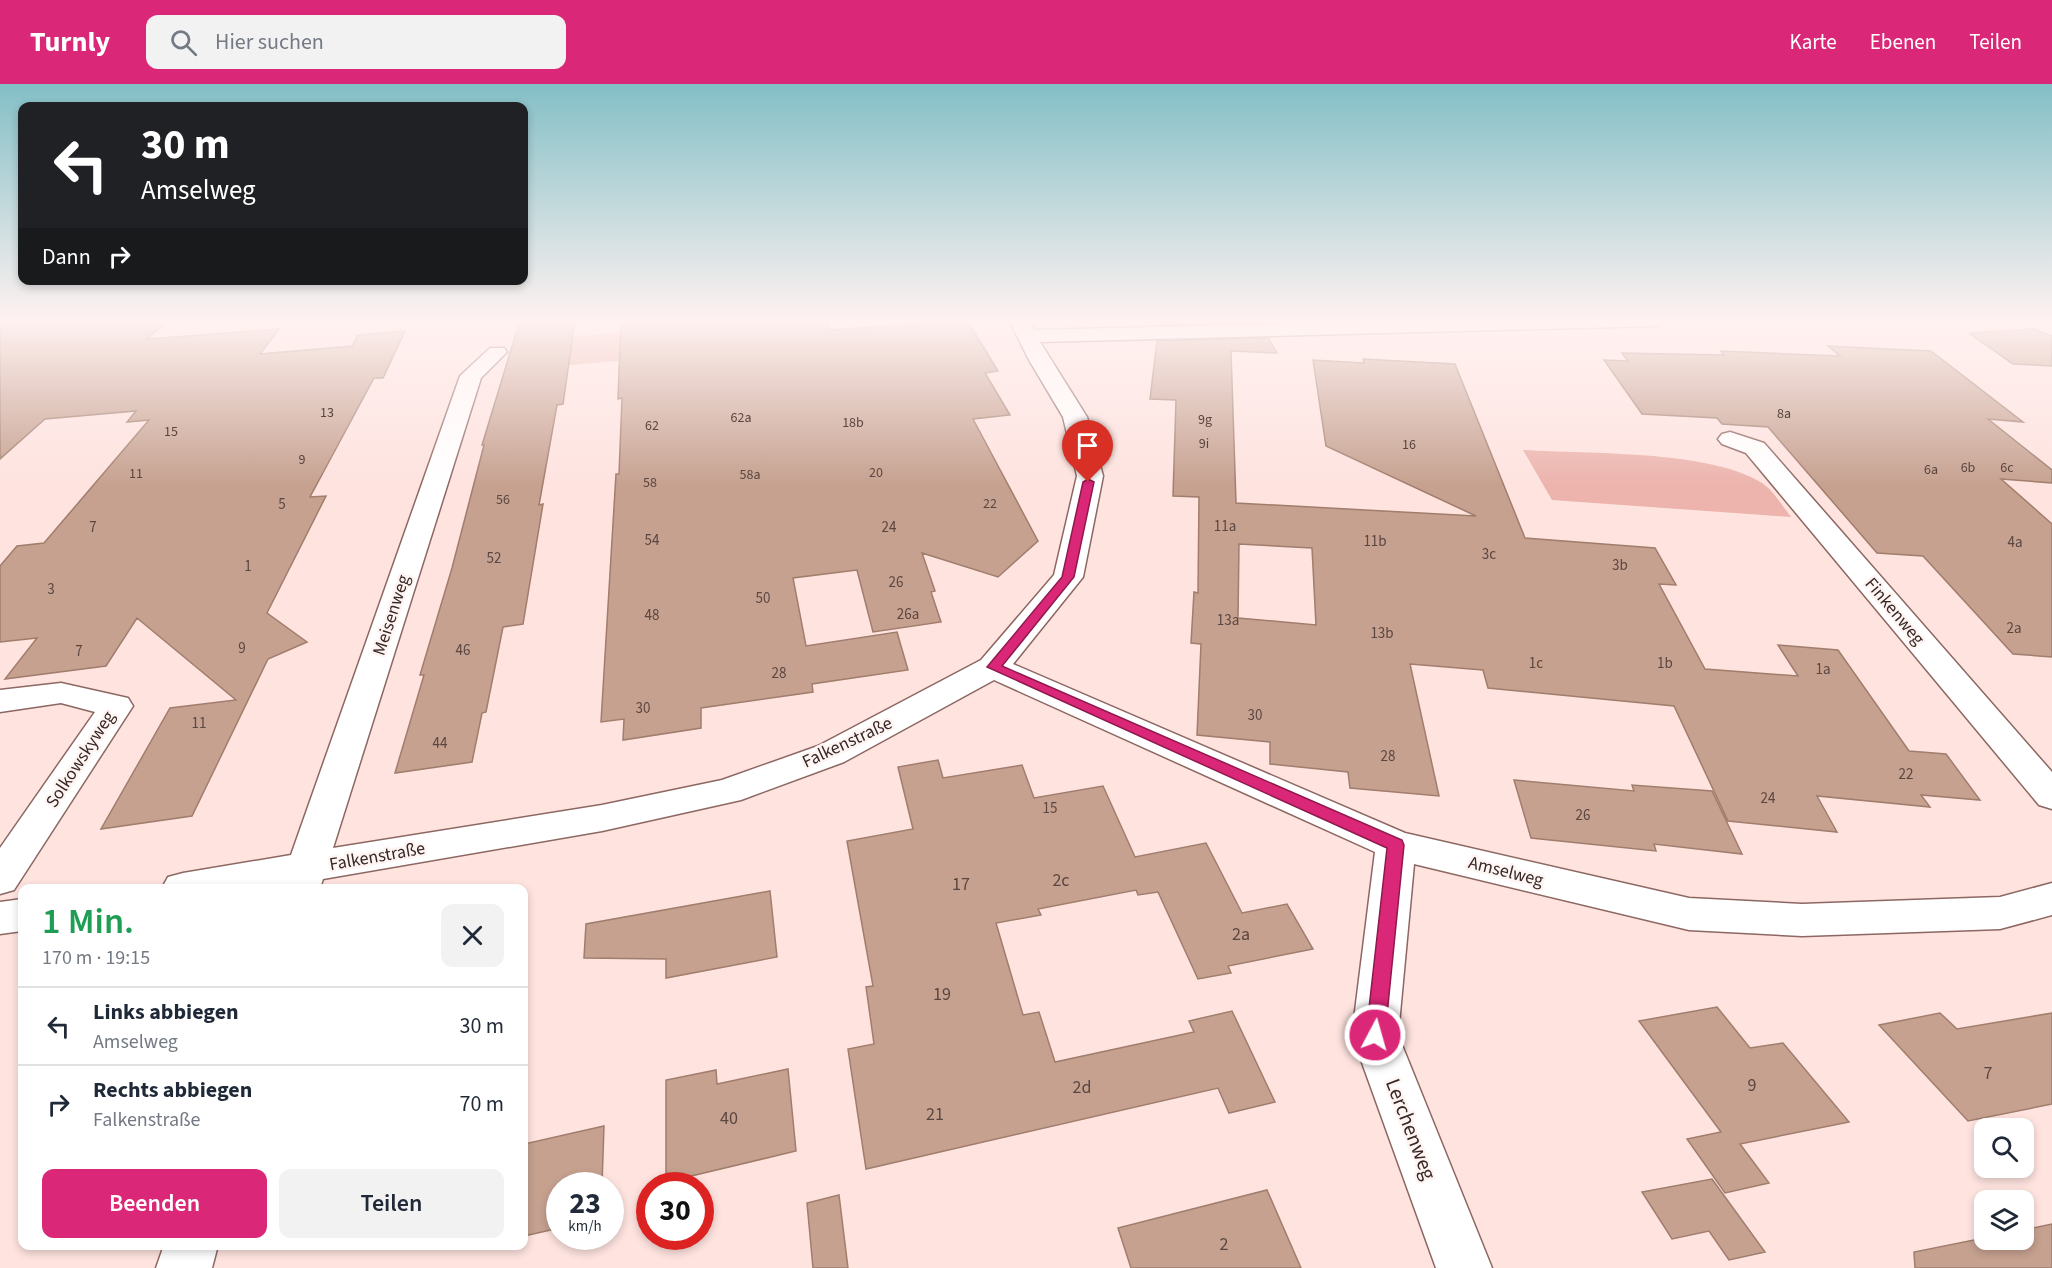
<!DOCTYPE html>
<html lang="de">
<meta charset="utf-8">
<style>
body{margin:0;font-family:"Source Sans 3",sans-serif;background:#f2f2f3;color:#1f2937;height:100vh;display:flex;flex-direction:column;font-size:22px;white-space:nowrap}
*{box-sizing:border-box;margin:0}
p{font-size:20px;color:#747a83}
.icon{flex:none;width:33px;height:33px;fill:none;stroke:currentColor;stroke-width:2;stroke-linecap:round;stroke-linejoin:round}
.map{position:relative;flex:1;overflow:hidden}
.drawer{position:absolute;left:18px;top:800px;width:510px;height:366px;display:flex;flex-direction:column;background:#fff;border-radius:12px;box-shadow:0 3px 9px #0003}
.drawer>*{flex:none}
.hud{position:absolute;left:18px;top:18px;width:510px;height:183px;border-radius:12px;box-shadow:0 3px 9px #0003;background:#202124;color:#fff;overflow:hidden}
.buttons{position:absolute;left:1974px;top:1034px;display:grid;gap:12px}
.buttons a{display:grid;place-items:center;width:60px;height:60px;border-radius:12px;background:#fff;box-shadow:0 3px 9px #0003;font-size:30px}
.speed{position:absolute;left:546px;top:1088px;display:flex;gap:12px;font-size:30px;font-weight:700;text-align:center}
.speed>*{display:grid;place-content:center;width:78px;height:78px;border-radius:50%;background:#fff;box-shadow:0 3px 9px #0003;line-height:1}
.speed small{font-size:15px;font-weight:400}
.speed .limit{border:9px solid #d22;background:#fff;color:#111}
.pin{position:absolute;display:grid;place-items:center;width:51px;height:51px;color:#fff;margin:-62px -26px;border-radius:50% 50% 50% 0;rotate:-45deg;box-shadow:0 0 6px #0007}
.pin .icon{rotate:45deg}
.me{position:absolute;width:66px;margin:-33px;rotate:6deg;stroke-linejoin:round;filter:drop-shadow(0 0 4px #0008)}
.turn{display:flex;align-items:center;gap:21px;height:126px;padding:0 24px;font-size:27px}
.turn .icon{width:78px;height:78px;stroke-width:2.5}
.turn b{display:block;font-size:42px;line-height:51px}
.then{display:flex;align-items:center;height:57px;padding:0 24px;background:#0003;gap:12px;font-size:22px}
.round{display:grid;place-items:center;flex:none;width:63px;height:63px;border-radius:12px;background:#f2f2f3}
.overview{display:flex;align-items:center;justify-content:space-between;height:102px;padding:0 24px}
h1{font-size:36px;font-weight:600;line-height:45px;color:#1e9e55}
.cta{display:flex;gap:12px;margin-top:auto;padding:12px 24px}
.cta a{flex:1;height:69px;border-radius:12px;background:#db2777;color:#fff;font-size:24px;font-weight:600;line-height:69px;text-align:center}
.cta a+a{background:#f2f2f3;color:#1f2937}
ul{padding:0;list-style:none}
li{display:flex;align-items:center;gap:18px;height:78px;padding:0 24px;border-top:2px solid #e0e1e3}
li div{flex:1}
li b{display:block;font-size:22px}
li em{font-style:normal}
header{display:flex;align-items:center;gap:36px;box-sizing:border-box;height:84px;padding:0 30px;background:#db2777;color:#fff}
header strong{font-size:28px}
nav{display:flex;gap:33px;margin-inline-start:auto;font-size:21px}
.search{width:420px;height:54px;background:#f2f2f3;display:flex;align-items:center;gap:15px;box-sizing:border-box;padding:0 21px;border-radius:12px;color:#747a83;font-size:22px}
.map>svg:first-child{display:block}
.green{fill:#ecb4ad}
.building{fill:#c6a190;stroke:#a07d6c;stroke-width:1.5;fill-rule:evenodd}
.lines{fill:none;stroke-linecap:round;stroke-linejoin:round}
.street-casing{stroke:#8d6762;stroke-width:3}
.street{fill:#fff;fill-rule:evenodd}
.route{fill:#db2777;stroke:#8e194d;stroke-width:1.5}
.labels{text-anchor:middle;stroke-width:5;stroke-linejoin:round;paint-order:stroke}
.far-number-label{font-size:14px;fill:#5b4640}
.number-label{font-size:15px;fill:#5b4640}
.street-label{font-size:18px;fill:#372725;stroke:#fef5f3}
.near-number-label{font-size:18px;fill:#5b4640}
.near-street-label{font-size:21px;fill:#372725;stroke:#fef5f3}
</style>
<header>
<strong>Turnly</strong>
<div class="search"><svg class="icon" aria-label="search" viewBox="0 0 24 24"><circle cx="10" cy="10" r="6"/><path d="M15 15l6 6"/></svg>Hier suchen</div>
<nav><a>Karte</a><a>Ebenen</a><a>Teilen</a></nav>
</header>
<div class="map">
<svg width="2052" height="1184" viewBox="0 0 2052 1184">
<rect width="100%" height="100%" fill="#fee3df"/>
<path class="green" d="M722 240 727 267 561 282 566 253Z
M1523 366C1586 370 1710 366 1762 399 1773 406 1783 423 1791 433L1552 416Z"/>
<path class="building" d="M38 236H169L147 255 279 245 260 270 352 262 358 251 405 247 383 294H374L310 413 326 412 267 529 307 558 268 575 192 732 101 745 170 624 236 616 137 534 106 582 5 595 37 554 0 558V482L17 462 44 459 149 336 127 338 136 327 45 335 0 375V238Z
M520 236H575L563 320 557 321 539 421 543 420 523 540 503 543 486 628 482 629 472 678 395 689 424 591H420L452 484 484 361H482Z
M621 236H827L830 246 967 236 998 287 985 289 1010 331 973 335 1038 457 998 493 922 469 935 507 931 508 941 538 873 548 857 486 793 494 806 562 897 548 908 586 812 600 813 608 701 624V644L623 656 624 635 601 638 616 390H619L622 314 618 315Z
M1160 236H1257L1258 238 1159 241Z
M2035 245 2052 252V282L2013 280 1969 249Z
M1268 254 1277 269 1231 267 1236 419 1476 432 1326 362 1313 276 1364 279 1363 275 1455 280 1525 454 1655 464 1676 501 1659 500 1705 585 1798 592 1778 561 1838 566 1909 667 1946 670 1980 716 1921 711 1930 723 1817 712 1837 748 1728 737 1674 622 1488 604 1483 586 1410 580 1439 712 1350 704 1348 688 1270 680V658L1197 651 1201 560 1191 559 1194 508 1198 509 1199 413 1173 412 1176 316 1150 315 1157 257ZM1239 460 1312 464 1316 541 1238 534Z
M1828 262 1931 267 2023 338 1988 335 2052 386V399L2001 395 2052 440V573L2013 570 1923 472 1877 469 1768 343 1722 340 1717 334 1642 330 1604 276 1628 277 1622 269 1724 271 1721 267 1840 272Z
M938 676 943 694 1022 681 1034 714 1103 702 1135 773 1206 759 1242 829 1287 820 1313 865 1228 882 1231 889 1198 895 1158 808 1138 811 1136 806 1038 825 1041 831 996 839 1023 931 1039 928 1055 978 1194 948 1189 937 1232 927 1275 1018 1229 1029 1218 1004 866 1085 848 965 874 960 866 903 873 902 847 757 913 745 898 683Z
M1514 696 1634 707 1632 701 1712 707 1742 770 1654 760 1656 767 1531 754Z
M770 807 777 873 666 894V875L584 874 586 840Z
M1717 923 1750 964 1783 959 1849 1038 1740 1060 1769 1099 1725 1109 1687 1055 1721 1048 1639 937Z
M1940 929 1957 945 2052 929V1020L1968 1037 1879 941Z
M788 985 796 1067 666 1098V996L716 986 717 1000Z
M604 1042 602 1101H560V1144L524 1152V1060Z
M1712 1095 1765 1168 1729 1176 1709 1147 1672 1155 1642 1108Z
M1267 1106 1301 1184H1131L1118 1144Z
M839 1111 848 1184H813L807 1119Z
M2052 1140V1184H1915L1914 1168 1984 1154 2024 1155V1146Z"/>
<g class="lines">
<defs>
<path id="street" d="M1009 236H1028L1034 246 1440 236H1663L1661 240 1654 242 1040 258 1087 333 1103 392 1083 493 1013 580 1405 749 1689 814 1802 820 2000 813 2052 799V831L2000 845 1802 852 1689 846 1414 780 1398 951 1492 1184H1436L1352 951 1375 768 994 596 844 678 741 716 602 747 323 795 320 804H162L168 793 183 789 291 771 460 292 490 264H504L507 268 481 294 333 764 602 721 722 696 818 662 981 576 1054 491 1077 392 1063 333 1029 276Z
M1730 348 1764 359 2052 688V725L2039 721 1746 369 1722 360 1718 355 1722 350Z
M61 599 128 614 133 622 14 806 0 810V764L95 628 61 619 0 628V606Z
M22 815V847L0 850V818Z
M164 1161H218L212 1184H156Z"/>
</defs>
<use href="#street" class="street-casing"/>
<use href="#street" class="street"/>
</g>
<linearGradient id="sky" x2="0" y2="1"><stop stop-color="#83bfc6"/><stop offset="0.59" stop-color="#fff2f1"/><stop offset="1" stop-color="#fff2f1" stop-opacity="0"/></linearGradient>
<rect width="2052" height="401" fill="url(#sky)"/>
<path class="route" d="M1088 395 1094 398 1074 493 1002 582 1402 756 1404 761 1385 951 1382 956 1375 959 1369 956 1366 951 1387 764 987 583 1062 493 1083 398Z"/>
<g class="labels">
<g class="far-number-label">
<text x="327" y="333">13</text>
<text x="1784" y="334">8a</text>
<text x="741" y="338">62a</text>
<text x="1205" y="340">9g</text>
<text x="853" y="343">18b</text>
<text x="652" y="346">62</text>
<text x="171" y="352">15</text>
<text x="1204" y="364">9i</text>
<text x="1409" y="365">16</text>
<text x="302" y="380">9</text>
<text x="1968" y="388">6b</text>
<text x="2007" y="388">6c</text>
<text x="1931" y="390">6a</text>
<text x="876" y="393">20</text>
<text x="136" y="394">11</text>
<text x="750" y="395">58a</text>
<text x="650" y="403">58</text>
<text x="503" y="420">56</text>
<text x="990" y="424">22</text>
</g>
<g class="number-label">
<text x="282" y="425">5</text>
<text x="1225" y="447">11a</text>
<text x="93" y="448">7</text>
<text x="889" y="448">24</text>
<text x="652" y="461">54</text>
<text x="1375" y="462">11b</text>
<text x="2015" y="463">4a</text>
<text x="1489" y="475">3c</text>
<text x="494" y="479">52</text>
<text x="1620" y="486">3b</text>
<text x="248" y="487">1</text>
<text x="896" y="503">26</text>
<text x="51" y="510">3</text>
<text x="763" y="519">50</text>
<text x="908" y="535">26a</text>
<text x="652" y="536">48</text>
<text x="1228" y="541">13a</text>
<text x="2014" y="549">2a</text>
<text x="1382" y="554">13b</text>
<text x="242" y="569">9</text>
<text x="463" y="571">46</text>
<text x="79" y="572">7</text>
<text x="1536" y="584">1c</text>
<text x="1665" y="584">1b</text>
<text x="1823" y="590">1a</text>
<text x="779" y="594">28</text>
<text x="643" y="629">30</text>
<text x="1255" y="636">30</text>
<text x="199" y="644">11</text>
<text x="440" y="664">44</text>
<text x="1388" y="677">28</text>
<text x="1906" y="695">22</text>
<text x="1768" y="719">24</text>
<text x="1050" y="729">15</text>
<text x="1583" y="736">26</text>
</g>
<g class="street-label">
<text transform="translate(1895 527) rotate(50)" y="6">Finkenweg</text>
<text transform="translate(391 531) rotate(-72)" y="6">Meisenweg</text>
<text transform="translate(847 658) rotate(-25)" y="6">Falkenstraße</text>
<text transform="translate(80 675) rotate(-57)" y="6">Solkowskyweg</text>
<text transform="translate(377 772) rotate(-10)" y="6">Falkenstraße</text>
<text transform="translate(1506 787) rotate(14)" y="6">Amselweg</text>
</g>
<g class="near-number-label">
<text x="1061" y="802">2c</text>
<text x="961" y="806">17</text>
<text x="1241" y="856">2a</text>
<text x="942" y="916">19</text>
<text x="1988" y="995">7</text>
<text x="1752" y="1007">9</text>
<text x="1082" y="1009">2d</text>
<text x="935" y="1036">21</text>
<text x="729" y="1040">40</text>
<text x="1224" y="1166">2</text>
</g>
<g class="near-street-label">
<text transform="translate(1411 1045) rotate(69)" y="7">Lerchenweg</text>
</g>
</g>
</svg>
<div class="buttons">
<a><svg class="icon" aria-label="search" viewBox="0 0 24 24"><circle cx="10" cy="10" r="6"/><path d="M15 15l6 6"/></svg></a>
<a><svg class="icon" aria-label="layers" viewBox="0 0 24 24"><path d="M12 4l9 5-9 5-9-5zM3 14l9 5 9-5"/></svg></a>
</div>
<div class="speed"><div>23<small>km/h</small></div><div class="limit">30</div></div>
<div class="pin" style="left:1088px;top:398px;background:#d93025"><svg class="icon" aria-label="arrive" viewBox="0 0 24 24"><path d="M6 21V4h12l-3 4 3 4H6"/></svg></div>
<svg class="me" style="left:1375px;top:951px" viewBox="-20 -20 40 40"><circle r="17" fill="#db2777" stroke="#fff" stroke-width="3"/><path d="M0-11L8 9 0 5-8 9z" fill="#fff"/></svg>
<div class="hud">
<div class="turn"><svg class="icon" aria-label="left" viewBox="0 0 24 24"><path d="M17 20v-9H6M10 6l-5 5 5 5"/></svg><div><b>30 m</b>Amselweg</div></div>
<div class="then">Dann<svg class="icon" aria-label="right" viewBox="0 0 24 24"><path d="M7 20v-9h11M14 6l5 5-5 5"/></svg></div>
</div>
<section class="drawer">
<div class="overview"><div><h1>1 Min.</h1><p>170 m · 19:15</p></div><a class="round"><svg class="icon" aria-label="close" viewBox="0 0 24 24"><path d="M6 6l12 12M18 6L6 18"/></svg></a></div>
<ul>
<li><svg class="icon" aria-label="left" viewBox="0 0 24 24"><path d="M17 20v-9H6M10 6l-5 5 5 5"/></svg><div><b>Links abbiegen</b><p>Amselweg</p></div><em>30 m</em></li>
<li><svg class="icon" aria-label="right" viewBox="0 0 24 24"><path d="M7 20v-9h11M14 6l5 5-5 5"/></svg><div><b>Rechts abbiegen</b><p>Falkenstraße</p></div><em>70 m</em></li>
</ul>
<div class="cta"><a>Beenden</a><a>Teilen</a></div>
</section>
</div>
